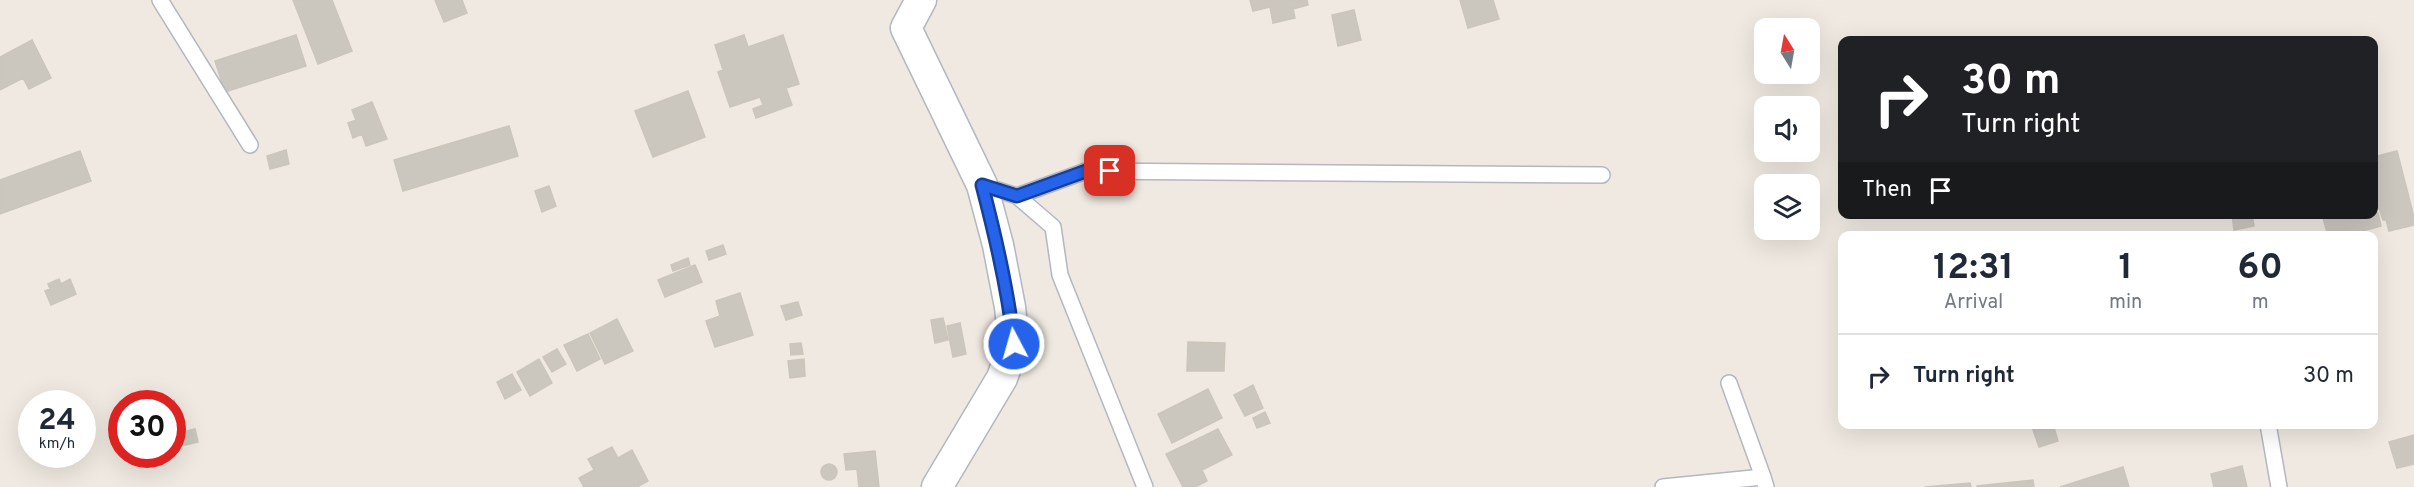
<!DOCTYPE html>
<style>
body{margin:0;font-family:Overpass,sans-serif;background:#f6f6f7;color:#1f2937;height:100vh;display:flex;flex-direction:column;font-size:22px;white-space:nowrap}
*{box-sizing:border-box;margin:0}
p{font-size:20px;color:#747a83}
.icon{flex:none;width:33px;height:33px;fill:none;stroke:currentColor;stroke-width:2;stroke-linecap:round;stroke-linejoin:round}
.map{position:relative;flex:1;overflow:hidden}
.details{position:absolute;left:1838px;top:231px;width:540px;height:198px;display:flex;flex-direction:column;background:#fff;border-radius:12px;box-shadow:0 6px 24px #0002}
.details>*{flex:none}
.hud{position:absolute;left:1838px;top:36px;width:540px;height:183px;border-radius:12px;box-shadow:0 6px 24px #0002;background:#202124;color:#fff;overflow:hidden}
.needle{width:39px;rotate:349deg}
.buttons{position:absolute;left:1754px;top:18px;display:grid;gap:12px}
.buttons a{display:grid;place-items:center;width:66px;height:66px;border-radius:12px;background:#fff;box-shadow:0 6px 24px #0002;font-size:30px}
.speed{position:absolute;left:18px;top:390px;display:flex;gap:12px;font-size:30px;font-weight:700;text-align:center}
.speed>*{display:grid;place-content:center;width:78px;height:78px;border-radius:50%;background:#fff;box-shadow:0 6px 24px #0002;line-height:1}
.speed small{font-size:15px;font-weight:400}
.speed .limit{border:9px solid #d22;background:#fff;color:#111}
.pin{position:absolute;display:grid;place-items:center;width:51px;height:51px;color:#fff;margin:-26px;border-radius:12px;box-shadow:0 3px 9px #0006}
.me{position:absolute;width:66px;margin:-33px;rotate:354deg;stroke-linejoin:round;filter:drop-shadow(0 0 4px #0008)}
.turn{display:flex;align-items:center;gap:21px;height:126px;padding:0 24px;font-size:27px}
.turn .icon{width:78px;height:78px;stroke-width:2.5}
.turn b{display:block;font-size:42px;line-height:51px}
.then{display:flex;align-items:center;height:57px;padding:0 24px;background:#0003;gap:12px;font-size:22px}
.eta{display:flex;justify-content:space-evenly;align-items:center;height:102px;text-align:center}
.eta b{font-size:36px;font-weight:700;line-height:42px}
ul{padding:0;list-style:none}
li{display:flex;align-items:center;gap:18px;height:84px;padding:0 24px;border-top:2px solid #e0e1e3}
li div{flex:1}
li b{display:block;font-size:22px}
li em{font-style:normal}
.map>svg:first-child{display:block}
.building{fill:#cbc7bf;stroke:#cbc5ba;stroke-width:1.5}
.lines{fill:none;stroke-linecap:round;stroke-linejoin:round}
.lane-casing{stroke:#b4b7c1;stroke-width:18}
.street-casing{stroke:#b4b7c1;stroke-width:33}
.lane{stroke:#fff;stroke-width:15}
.street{stroke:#fff;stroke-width:30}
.route-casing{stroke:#184099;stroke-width:15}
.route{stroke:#2563eb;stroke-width:10}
</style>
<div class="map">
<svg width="2414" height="487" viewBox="0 0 2414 487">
<rect width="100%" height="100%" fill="#efe9e1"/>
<path class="building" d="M293 0H332L352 51 318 64Z
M435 0H462L467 13 444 22Z
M1250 0H1307L1308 5 1293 9 1295 18 1273 23 1270 7 1253 11Z
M1460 0H1493L1499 19 1468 28Z
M1354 10 1361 40 1338 46 1332 15Z
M296 35 306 66 225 92 215 61Z
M744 35 748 47 783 35 799 84 786 88 792 105 756 118 753 109 763 105 760 97 730 107 718 72 723 70 715 45Z
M32 40 51 78 29 89 23 78 0 90V57Z
M688 91 705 137 653 157 635 111Z
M372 102 387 139 366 146 362 134 353 138 348 123 356 120 352 110Z
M509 126 518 156 403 191 394 160Z
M286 150 289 164 270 169 267 156Z
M80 151 91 181 0 214V180Z
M2397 151 2414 217V225L2389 231 2386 220H2383L2379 208 2375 209 2373 201 2377 197 2375 191 2373 192V157Z
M549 186 556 206 542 212 535 191Z
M2378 213 2381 226 2345 236H2328L2322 214Z
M2232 214H2252L2254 226 2234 230Z
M723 245 726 254 709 260 706 251Z
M688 258 690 265 673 271 671 265Z
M695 265 702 282 665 297 658 280Z
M59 279 61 284 70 279 76 294 51 305 45 291 50 289 48 284Z
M740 293 753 335 715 347 706 321 720 316 716 301Z
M798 302 802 315 786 320 781 306Z
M943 318 948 340 935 343 931 320Z
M617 319 633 351 605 364 590 333Z
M960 323 966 354 953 357 947 326Z
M588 334 600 359 577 371 564 345Z
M1188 342 1225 343 1224 371H1187Z
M801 343 803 354 791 355 790 344Z
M557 349 566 364 552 372 543 357Z
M539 359 552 383 530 396 517 372Z
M804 359 805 376 790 378 788 361Z
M512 374 521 390 505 399 497 382Z
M1253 385 1263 408 1245 416 1234 395Z
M1208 389 1222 418 1172 443 1158 414Z
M174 400 181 418 172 421V404H166Z
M1265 412 1270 423 1257 428 1253 418Z
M2039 424H2053L2058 441 2039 447 2032 427Z
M195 429 198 442 185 445 182 432Z
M1218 429 1232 455 1202 470 1207 481 1195 487H1183L1166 454Z
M2414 435V464L2397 468 2389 442Z
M612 447 618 458 632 450 648 481 637 487H584L579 478 594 470 588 459Z
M875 451 879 487H859L857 469 846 470 844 454Z
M821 472a8 8 0 1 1 16 0a8 8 0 1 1-16 0Z
M2242 466 2247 487H2214L2211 474Z
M2123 467 2129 487H2060Z
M2033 480 2034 487H1977V486Z
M1970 483 1971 487H1925Z"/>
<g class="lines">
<defs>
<path id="lane" d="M160 0 250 145
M982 185 1017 196 1053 227 1060 275 1145 487
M1017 196 1086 171 1602 175
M1729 383 1763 477
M2268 424 2279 487
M1663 487 1763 477 1766 487"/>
<path id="street" d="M921 0 906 28 982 185 998 245 1010 307 1014 344 1002 378 937 487"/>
</defs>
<use href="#lane" class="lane-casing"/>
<use href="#street" class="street-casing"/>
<use href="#lane" class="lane"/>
<use href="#street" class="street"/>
</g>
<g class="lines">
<defs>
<path id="route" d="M1014 344C1008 290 996 238 982 185L1017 196 1086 171H1110"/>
</defs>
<use href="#route" class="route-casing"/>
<use href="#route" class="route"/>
</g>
</svg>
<div class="buttons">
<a><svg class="needle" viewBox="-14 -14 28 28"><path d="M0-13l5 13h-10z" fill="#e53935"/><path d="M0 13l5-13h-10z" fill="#747a83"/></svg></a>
<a><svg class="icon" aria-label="sound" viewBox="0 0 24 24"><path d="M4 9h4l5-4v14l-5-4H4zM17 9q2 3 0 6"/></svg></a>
<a><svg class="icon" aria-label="layers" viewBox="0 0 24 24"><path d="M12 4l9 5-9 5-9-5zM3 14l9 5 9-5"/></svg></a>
</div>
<div class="speed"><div>24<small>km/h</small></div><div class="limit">30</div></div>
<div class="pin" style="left:1110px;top:171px;background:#d93025"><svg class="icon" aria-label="arrive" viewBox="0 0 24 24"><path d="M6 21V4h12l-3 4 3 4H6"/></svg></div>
<svg class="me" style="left:1014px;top:344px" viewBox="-20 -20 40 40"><circle r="17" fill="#2563eb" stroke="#fff" stroke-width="3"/><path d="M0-11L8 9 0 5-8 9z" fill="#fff"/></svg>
<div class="hud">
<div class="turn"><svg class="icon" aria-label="right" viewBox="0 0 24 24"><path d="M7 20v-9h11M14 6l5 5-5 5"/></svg><div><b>30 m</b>Turn right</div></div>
<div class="then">Then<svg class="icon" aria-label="arrive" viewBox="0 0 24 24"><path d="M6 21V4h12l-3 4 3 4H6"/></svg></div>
</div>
<section class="details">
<div class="eta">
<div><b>12:31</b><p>Arrival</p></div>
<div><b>1</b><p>min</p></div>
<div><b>60</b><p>m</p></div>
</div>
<ul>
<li><svg class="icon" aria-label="right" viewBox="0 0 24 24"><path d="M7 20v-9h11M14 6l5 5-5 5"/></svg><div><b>Turn right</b></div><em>30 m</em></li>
</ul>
</section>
</div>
